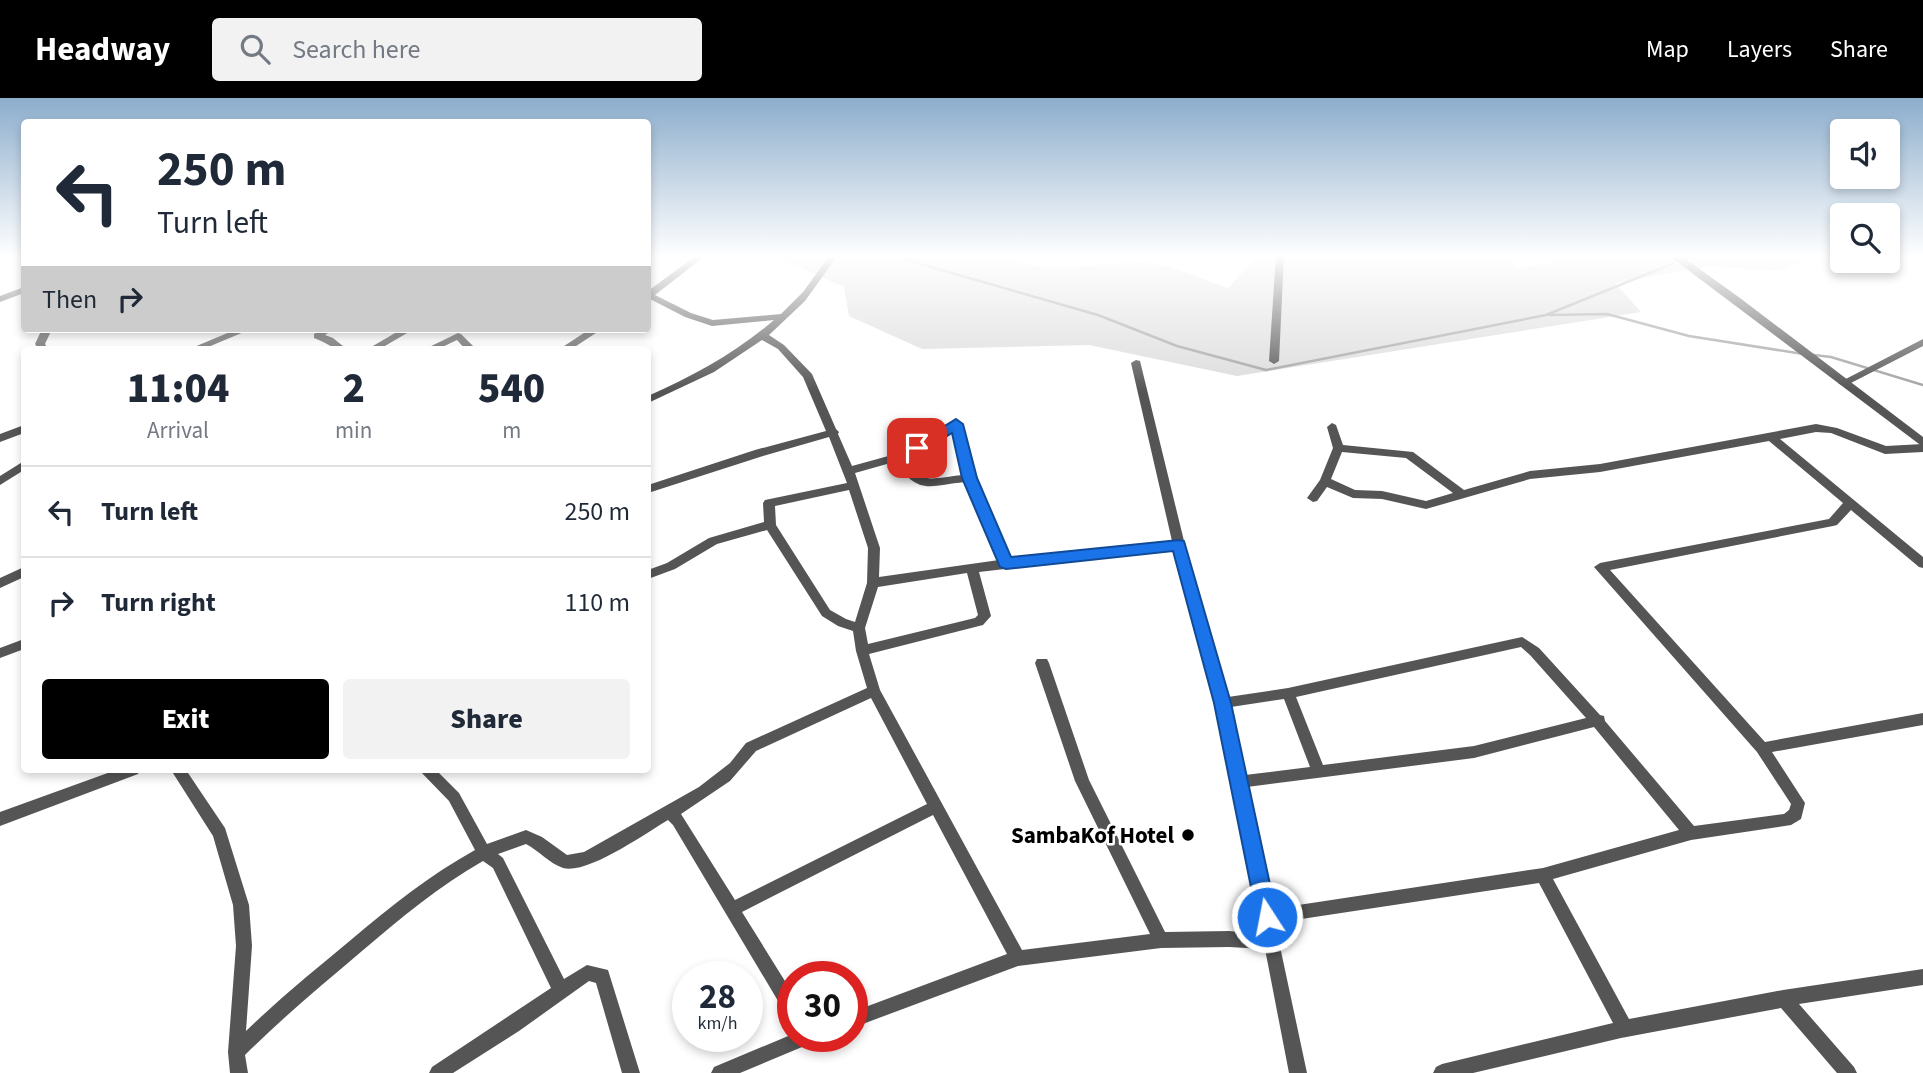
<!DOCTYPE html>
<style>
body{margin:0;font-family:"Source Sans 3",sans-serif;background:#f2f2f3;color:#1f2937;height:100vh;display:flex;flex-direction:column;font-size:26px;white-space:nowrap}
*{box-sizing:border-box;margin:0}
p{font-size:23px;color:#747a83}
.icon{flex:none;width:38px;height:38px;fill:none;stroke:currentColor;stroke-width:2;stroke-linecap:round;stroke-linejoin:round}
.map{position:relative;flex:1;overflow:hidden}
.sheet{position:absolute;left:21px;top:248px;width:630px;height:427px;display:flex;flex-direction:column;background:#fff;border-radius:7px;box-shadow:0 4px 10px #0003}
.sheet>*{flex:none}
.banner{position:absolute;left:21px;top:21px;width:630px;height:214px;border-radius:7px;box-shadow:0 4px 10px #0003;background:#fff;color:#1f2937;overflow:hidden}
.fabs{position:absolute;left:1830px;top:21px;display:grid;gap:14px}
.fabs a{display:grid;place-items:center;width:70px;height:70px;border-radius:7px;background:#fff;box-shadow:0 4px 10px #0003;font-size:35px}
.speed{position:absolute;left:672px;top:863px;display:flex;gap:14px;font-size:35px;font-weight:700;text-align:center}
.speed>*{display:grid;place-content:center;width:91px;height:91px;border-radius:50%;background:#fff;box-shadow:0 4px 10px #0003;line-height:1}
.speed small{font-size:18px;font-weight:400}
.speed .limit{border:10px solid #d22;background:#fff;color:#111}
.pin{position:absolute;display:grid;place-items:center;width:60px;height:60px;color:#fff;margin:-30px;border-radius:14px;box-shadow:0 4px 10px #0006}
.me{position:absolute;width:77px;margin:-38px;rotate:349deg;stroke-linejoin:round;filter:drop-shadow(0 0 5px #0008)}
.turn{display:flex;align-items:center;gap:24px;height:147px;padding:0 21px;font-size:32px}
.turn .icon{width:91px;height:91px;stroke-width:2.5}
.turn b{display:block;font-size:49px;line-height:60px}
.then{display:flex;align-items:center;height:66px;padding:0 21px;background:#0003;gap:14px;font-size:26px}
.eta{display:flex;justify-content:space-evenly;align-items:center;height:119px;text-align:center}
.eta b{font-size:42px;font-weight:800;line-height:49px}
.button{display:flex;gap:14px;margin-top:auto;padding:14px 21px}
.button a{flex:1;height:80px;border-radius:7px;background:#000;color:#fff;font-size:28px;font-weight:800;line-height:80px;text-align:center}
.button a+a{background:#f2f2f3;color:#1f2937}
ul{padding:0;list-style:none}
li{display:flex;align-items:center;gap:21px;height:91px;padding:0 21px;border-top:2px solid #e0e1e3}
li div{flex:1}
li b{display:block;font-size:26px}
li em{font-style:normal}
header{display:flex;align-items:center;gap:42px;box-sizing:border-box;height:98px;padding:0 35px;background:#000;color:#fff}
header strong{font-size:33px}
nav{display:flex;gap:38px;margin-inline-start:auto;font-size:24px}
.search{width:490px;height:63px;background:#f2f2f3;display:flex;align-items:center;gap:18px;box-sizing:border-box;padding:0 24px;border-radius:7px;color:#747a83;font-size:26px}
.map>svg:first-child{display:block}
.green{fill:#dcdcdc}
.lines{fill:none;stroke-linecap:round;stroke-linejoin:round}
.stream{stroke:#a3a3a3;stroke-width:2.5}
.minor{fill:#555;fill-rule:evenodd}
.tertiary{fill:#555;fill-rule:evenodd}
.route{fill:#1a73e8;stroke:#114b97;stroke-width:2}
.poi-dot{fill:#000;stroke:#fff;stroke-width:2.5}
.labels{text-anchor:middle;stroke-width:5;stroke-linejoin:round;paint-order:stroke}
.near-poi-label{font-size:23px;font-weight:bold;fill:#000;stroke:#fff;text-anchor:end}
</style>
<header>
<strong>Headway</strong>
<div class="search"><svg class="icon" aria-label="search" viewBox="0 0 24 24"><circle cx="10" cy="10" r="6"/><path d="M15 15l6 6"/></svg>Search here</div>
<nav><a>Map</a><a>Layers</a><a>Share</a></nav>
</header>
<div class="map">
<svg width="1923" height="975" viewBox="0 0 1923 975">
<rect width="100%" height="100%" fill="#fff"/>
<path class="green" d="M773 157H1001C1046 180 1097 164 1145 164 1165 164 1208 184 1228 190L1259 157H1505L1518 171 1589 157H1814L1780 173 1708 168 1615 185 1641 214 1237 278 1089 247 922 251 849 218 844 189Z"/>
<g class="lines">
<path class="stream" d="M889 157 1098 217 1177 248 1266 272 1546 217 1674 165
M1688 161 1700 157
M1549 217 1607 216 1689 238 1803 256
M1814 257 1831 259 1923 287"/>
<path class="minor" d="M697 157 705 158 655 197 691 215 713 222 781 216 803 194 830 157H838L805 203 769 237 784 247 812 276 836 331 839 334 838 336 852 368 892 357 952 323H960L975 380 1010 460 1172 443 1131 265 1136 262 1140 263 1185 447 1228 599 1288 590 1522 539 1539 550 1600 617 1604 618 1605 623 1694 728 1784 716 1789 712 1791 706 1757 654 1594 469 1600 465 1829 421 1843 405 1769 343 1600 374 1530 381 1426 411 1382 401 1353 400 1327 389 1317 403 1313 404 1307 400 1320 382 1333 350 1327 329 1332 325 1336 327 1343 347 1413 354 1464 392 1530 373 1600 366 1816 326 1837 330 1886 348 1923 346V354L1885 356 1831 335 1816 334 1780 341 1923 459V470L1919 469 1851 412 1837 427 1833 428 1610 472 1765 644 1923 615V627L1772 654 1805 705 1801 721 1791 727 1691 742 1553 781 1629 921 1783 892 1923 871V887L1799 906 1854 969 1857 975H1837L1781 910 1621 940 1473 975H1433L1436 969 1442 966 1613 925 1539 785 1275 825 1307 975H1289L1265 851 1229 849 1161 850 1018 868 852 930V914L1007 856 933 717 742 814 793 896V920L787 918 673 727 668 722C646 735 587 777 563 770 549 765 539 753 526 746L498 756 503 760 564 881 587 867 608 872 640 975H622L596 885 589 883 519 933 453 975H429L432 969 551 890 493 770 483 763C439 788 401 820 362 853 322 887 282 920 245 957L248 975H230L228 954 236 848 233 807 213 738 171 672H186L225 730 249 807 252 848 246 933C280 900 316 871 352 841 391 808 430 777 475 752L449 703 419 672H436L459 695 487 746 526 732 542 739 567 757 584 754 699 689 730 665 746 645 867 590 856 553 853 533 838 528 822 518 767 432 717 446 675 471 648 481V472L667 465 709 440 764 424 763 405 765 402 847 385 829 339 763 358 648 395V387L755 352 826 333 803 279 778 251 762 242 714 274 648 305V298C693 278 736 255 774 222L712 228 685 219 648 200V193ZM952 332 963 377C930 380 925 388 903 361ZM1342 354 1406 360 1453 395 1426 403 1382 393 1355 392 1331 381ZM894 364C920 397 927 388 965 384L999 462 879 479 880 450 855 375ZM849 392 868 450 867 485 855 524 846 521 830 512 776 427 775 408ZM1174 452 1216 605 1262 836 1229 833 1165 834 1089 682 1049 565 1047 561H1037L1035 565 1075 683 1150 836 1022 852 880 592 869 556 983 527 991 518 979 474ZM967 475 978 517 975 520 868 546 865 530 878 489ZM1521 549 1530 557 1586 620 1474 648 1323 667 1296 599ZM871 600 927 706 735 802 681 716 730 683 756 653ZM1284 601 1310 669 1245 677 1231 609ZM1594 629 1679 732 1543 770 1272 811 1247 689 1474 660Z
M1276 157H1284L1279 263 1274 266 1269 263Z
M24 189V195L0 204V198Z
M42 231H52L45 246 49 252H39L35 246Z
M237 231H251L201 252H187Z
M322 231H334L325 237 333 240 348 252C333 252 328 245 314 240V236Z
M402 231H414L378 252H366Z
M590 231H602L570 252H558Z
M458 235 461 236 477 252H466L457 242 436 252H423Z
M1923 241V248L1847 287 1843 288 1838 285Z
M24 327V335L0 344V336Z
M24 363V372L0 387V378Z
M24 469V479L0 490V480Z
M24 541V551L0 560V550Z
M116 672H140L138 676 0 728V714Z
M793 936V938H816L814 944 740 975H711L714 969Z"/>
<path class="tertiary" d="M1668 157H1680L1740 200 1923 339V349Z"/>
</g>
<linearGradient id="sky" x2="0" y2="1"><stop stop-color="#8cadcc"/><stop offset="0.54" stop-color="#fff"/><stop offset="1" stop-color="#fff" stop-opacity="0"/></linearGradient>
<rect width="1923" height="293" fill="url(#sky)"/>
<path class="route" d="M956 321 963 326 977 380 1011 459 1179 442 1184 443 1231 605 1277 819 1274 826 1267 829 1259 826 1257 819 1214 605 1173 453 1006 471 1000 469 962 380 952 335 922 353H912L910 350Z"/>
<circle class="poi-dot" cx="1188" cy="737" r="7"/>
<g class="labels">
<g class="near-poi-label">
<text x="1174" y="745">SambaKof Hotel</text>
</g>
</g>
</svg>
<div class="fabs">
<a><svg class="icon" aria-label="sound" viewBox="0 0 24 24"><path d="M4 9h4l5-4v14l-5-4H4zM17 9q2 3 0 6"/></svg></a>
<a><svg class="icon" aria-label="search" viewBox="0 0 24 24"><circle cx="10" cy="10" r="6"/><path d="M15 15l6 6"/></svg></a>
</div>
<div class="speed"><div>28<small>km/h</small></div><div class="limit">30</div></div>
<div class="pin" style="left:917px;top:350px;background:#d93025"><svg class="icon" aria-label="arrive" viewBox="0 0 24 24"><path d="M6 21V4h12l-3 4 3 4H6"/></svg></div>
<svg class="me" style="left:1267px;top:819px" viewBox="-20 -20 40 40"><circle r="17" fill="#1a73e8" stroke="#fff" stroke-width="3"/><path d="M0-11L8 9 0 5-8 9z" fill="#fff"/></svg>
<div class="banner">
<div class="turn"><svg class="icon" aria-label="left" viewBox="0 0 24 24"><path d="M17 20v-9H6M10 6l-5 5 5 5"/></svg><div><b>250 m</b>Turn left</div></div>
<div class="then">Then<svg class="icon" aria-label="right" viewBox="0 0 24 24"><path d="M7 20v-9h11M14 6l5 5-5 5"/></svg></div>
</div>
<section class="sheet">
<div class="eta">
<div><b>11:04</b><p>Arrival</p></div>
<div><b>2</b><p>min</p></div>
<div><b>540</b><p>m</p></div>
</div>
<ul>
<li><svg class="icon" aria-label="left" viewBox="0 0 24 24"><path d="M17 20v-9H6M10 6l-5 5 5 5"/></svg><div><b>Turn left</b></div><em>250 m</em></li>
<li><svg class="icon" aria-label="right" viewBox="0 0 24 24"><path d="M7 20v-9h11M14 6l5 5-5 5"/></svg><div><b>Turn right</b></div><em>110 m</em></li>
</ul>
<div class="button"><a>Exit</a><a>Share</a></div>
</section>
</div>
